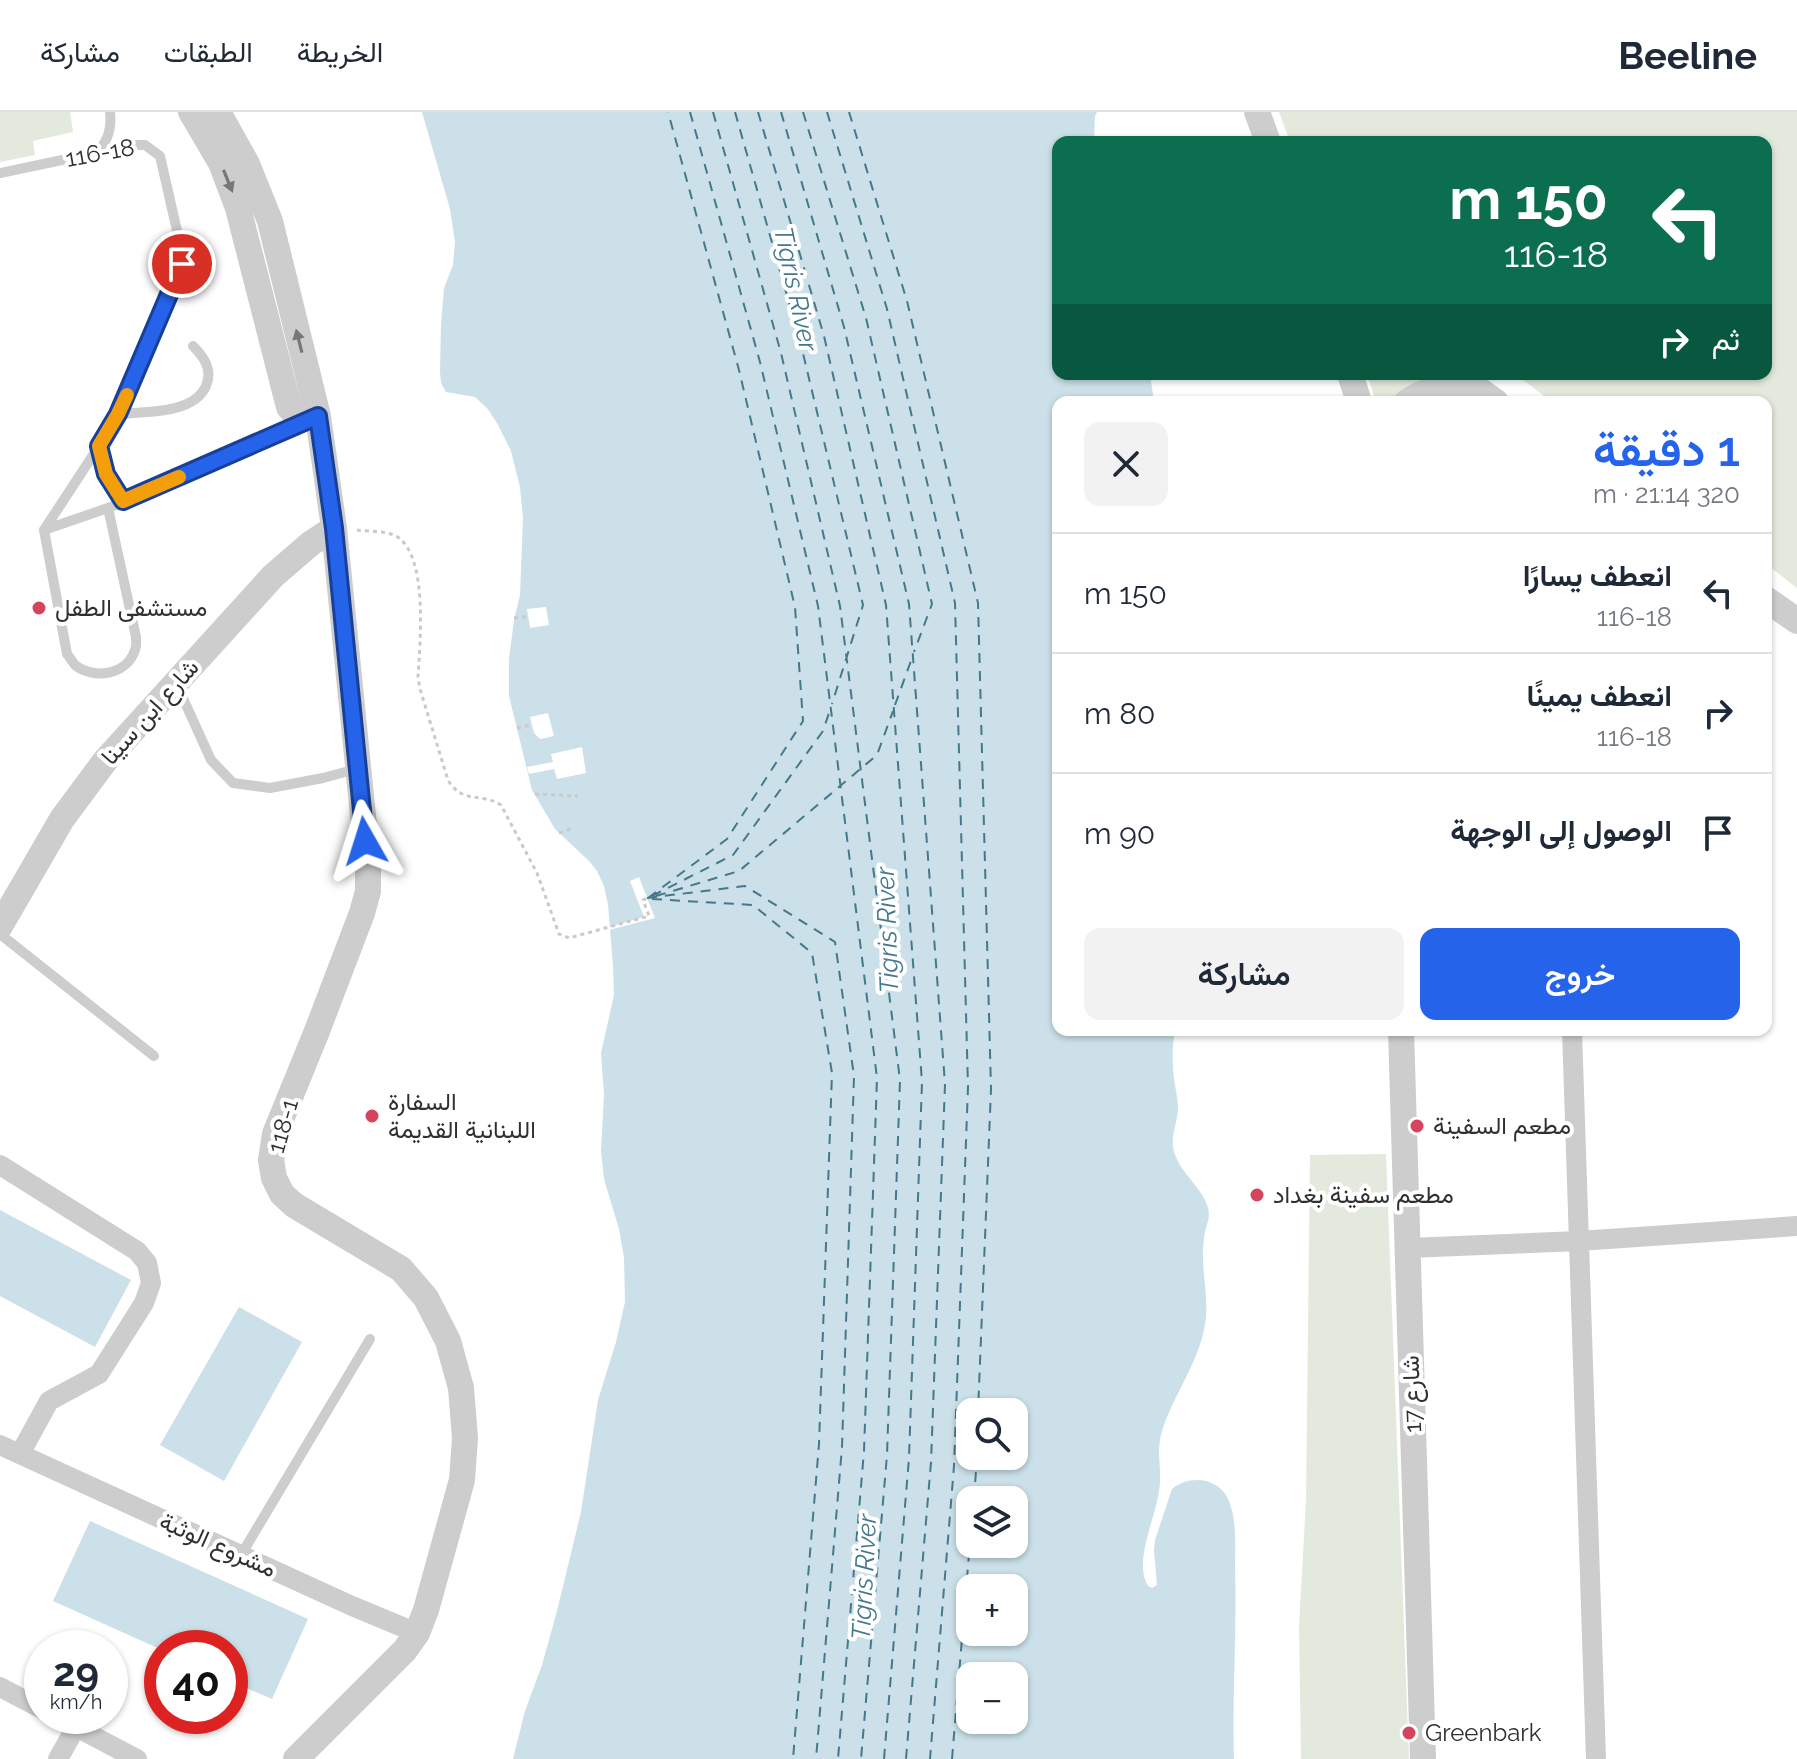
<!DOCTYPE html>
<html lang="ar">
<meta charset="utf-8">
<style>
body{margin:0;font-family:Raleway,Vazirmatn,sans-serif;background:#f2f2f3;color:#1f2937;direction:rtl;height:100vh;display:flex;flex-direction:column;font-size:30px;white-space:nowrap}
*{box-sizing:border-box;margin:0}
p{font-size:26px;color:#747a83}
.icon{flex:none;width:44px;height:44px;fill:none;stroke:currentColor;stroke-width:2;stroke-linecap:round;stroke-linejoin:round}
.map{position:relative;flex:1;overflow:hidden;direction:ltr}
.side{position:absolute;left:1052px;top:284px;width:720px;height:640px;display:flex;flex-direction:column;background:#fff;border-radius:16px;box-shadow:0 2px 6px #0004;direction:rtl}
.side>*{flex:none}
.top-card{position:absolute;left:1052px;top:24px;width:720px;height:244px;border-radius:16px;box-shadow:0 2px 6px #0004;direction:rtl;background:#0b6e4f;color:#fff;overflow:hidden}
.tools{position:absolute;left:956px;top:1286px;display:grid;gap:16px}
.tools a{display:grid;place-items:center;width:72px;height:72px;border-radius:16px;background:#fff;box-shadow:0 2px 6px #0004;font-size:40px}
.speed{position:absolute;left:24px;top:1518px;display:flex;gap:16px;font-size:40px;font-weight:700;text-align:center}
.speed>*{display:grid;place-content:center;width:104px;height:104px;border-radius:50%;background:#fff;box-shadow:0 2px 6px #0004;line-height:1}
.speed small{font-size:20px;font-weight:400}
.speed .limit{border:12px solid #d22;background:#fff;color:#111}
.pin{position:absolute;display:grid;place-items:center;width:68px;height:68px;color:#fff;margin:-34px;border:4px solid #fff;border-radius:50%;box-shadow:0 2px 8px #0007}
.me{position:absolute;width:88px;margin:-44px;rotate:354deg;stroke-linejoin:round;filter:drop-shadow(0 0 6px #0008)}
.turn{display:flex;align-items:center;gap:28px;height:168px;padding:0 32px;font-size:36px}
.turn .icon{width:104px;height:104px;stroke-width:2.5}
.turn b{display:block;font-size:56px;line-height:68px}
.then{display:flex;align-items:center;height:76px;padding:0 32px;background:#0003;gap:16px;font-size:30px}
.round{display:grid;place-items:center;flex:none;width:84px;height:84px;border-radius:16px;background:#f2f2f3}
.headline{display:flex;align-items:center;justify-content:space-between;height:136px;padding:0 32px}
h1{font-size:48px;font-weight:600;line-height:60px;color:#2563eb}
.cta{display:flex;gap:16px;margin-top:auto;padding:16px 32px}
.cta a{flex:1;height:92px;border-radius:16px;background:#2563eb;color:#fff;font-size:32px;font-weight:600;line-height:92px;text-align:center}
.cta a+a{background:#f2f2f3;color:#1f2937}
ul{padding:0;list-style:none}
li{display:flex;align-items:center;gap:24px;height:120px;padding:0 32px;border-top:2px solid #e0e1e3}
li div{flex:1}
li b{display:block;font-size:30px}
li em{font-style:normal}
header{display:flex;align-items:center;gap:48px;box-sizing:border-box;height:112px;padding:0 40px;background:#fff;border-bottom:2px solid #e0e1e3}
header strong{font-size:38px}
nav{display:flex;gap:44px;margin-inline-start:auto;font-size:28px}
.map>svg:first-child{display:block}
.green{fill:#e4e9dd}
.water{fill:#cbe0e8;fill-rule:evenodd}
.pier{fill:#fff}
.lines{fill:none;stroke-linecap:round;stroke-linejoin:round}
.ferry{stroke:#45788c;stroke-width:2;stroke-dasharray:10 8;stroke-linecap:butt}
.path{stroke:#cacaca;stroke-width:3;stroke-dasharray:4 4;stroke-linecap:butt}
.service{stroke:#cdcdcd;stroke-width:10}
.minor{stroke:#cdcdcd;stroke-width:20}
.tertiary{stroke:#cdcdcd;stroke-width:26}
.oneway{fill:#777}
.route-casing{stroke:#184099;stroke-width:20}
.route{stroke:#2563eb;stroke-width:14}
.slow{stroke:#f59e0b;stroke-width:14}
.poi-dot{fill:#d6435d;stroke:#fff;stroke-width:3}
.labels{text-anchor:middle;stroke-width:8;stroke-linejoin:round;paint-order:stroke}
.street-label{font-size:24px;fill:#303030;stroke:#fff}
.poi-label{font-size:24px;fill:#303030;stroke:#fff;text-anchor:start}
.water-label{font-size:26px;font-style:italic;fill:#45788c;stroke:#fff}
</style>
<header>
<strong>Beeline</strong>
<nav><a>الخريطة</a><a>الطبقات</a><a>مشاركة</a></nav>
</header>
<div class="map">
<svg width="1797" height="1647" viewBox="0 0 1797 1647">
<rect width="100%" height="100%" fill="#fff"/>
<path class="green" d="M0 0H70L73 20 33 29 35 43 0 50Z
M1279 0H1797V476L1766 452V290H1552L1515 262H1766V30H1290Z
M1367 262H1433L1436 264 1408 277 1393 290H1376Z
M1386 1042 1409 1647H1301L1299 1514 1306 1388 1310 1043Z"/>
<path class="water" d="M422 0H1097L1095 4 1094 30H1058V262H1150L1154 290H1058V918H1175C1173 930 1172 942 1173 954 1173 969 1178 983 1178 997 1177 1014 1168 1028 1176 1045 1183 1063 1203 1077 1208 1096 1211 1107 1205 1115 1204 1126 1200 1152 1208 1179 1206 1205 1202 1245 1177 1277 1164 1313 1154 1340 1163 1354 1159 1379 1156 1405 1133 1450 1148 1474L1152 1476 1157 1473 1154 1438 1155 1428 1172 1377C1190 1362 1220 1366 1229 1389 1237 1409 1235 1435 1235 1456 1237 1520 1232 1583 1234 1647H513L525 1599 542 1553 557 1499 581 1400 598 1288 616 1230 625 1190 624 1145 619 1117 604 1067 601 1039 604 983 601 941 614 883 613 854 608 793 604 774 597 759 589 749 555 717 532 678 509 584V547L514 508 520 483 523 406 520 375 511 339 497 311 487 296 475 285 446 280 441 271 440 260 441 212 444 176 453 153 455 130 450 97ZM970 1300H1014V1344H970ZM970 1388H1014V1432H970ZM970 1476H1014V1520H970ZM970 1564H1014V1608H970Z
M0 1098 131 1168 95 1235 0 1184Z
M239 1195 302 1230 224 1369 160 1333Z
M90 1409 308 1507 272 1587 230 1569V1536H162V1538L53 1489Z"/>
<path class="pier" d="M546 495 549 513 530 516 527 497Z
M548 601 554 624 540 627 534 621 530 605Z
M582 635 586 661 557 667 554 657 529 662 527 655 553 650 551 642Z
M639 765 655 806 609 818V815L644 805 630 769Z"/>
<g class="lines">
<path class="ferry" d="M690 0 760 250 818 494 877 966 864 1339 838 1647
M713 0 781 241 840 494 900 968 887 1343 861 1647
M735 0 801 233 863 493 832 592
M758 0 824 224 886 493 922 970 909 1346 884 1647
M781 0 844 215 909 492 945 972 931 1350 906 1647
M803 0 866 206 932 492 914 540
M827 0 887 197 955 491 968 975 954 1354 930 1647
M849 0 907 189 978 491 991 977 978 1300
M895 593 912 546
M652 784 733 743 823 619 830 598
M656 784 739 759 877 643 893 599
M647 786 745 774 835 830 854 964 842 1335 816 1647
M648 786 727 727 803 609 795 495 739 258 668 0
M652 787 753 793 812 841 832 961 819 1332 793 1647
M974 1388 977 1344
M952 1647 970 1430"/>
<path class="path" d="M357 418C370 420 388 418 399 426 428 448 420 531 418 565L420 577 448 668C463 693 481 680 501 693L537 761 559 822 569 826 649 804 643 788 647 786
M514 506 529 504
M517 616 531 613
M535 682 578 684
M559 721 573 716"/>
<path class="service" d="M97 41C108 28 112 17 110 0
M0 61 133 33H145L160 44 183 145 118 302 99 334 106 362 123 389
M118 302C145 300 194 302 206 274 213 258 204 245 193 234
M108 396 136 525C136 530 137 534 135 538 127 563 94 568 75 553 74 552 68 543 67 542L44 418 108 396 303 311
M44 418 99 334
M177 573 211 648 233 671 270 676 323 666 356 657
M0 822 154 944
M241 1443 370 1227"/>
<path class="minor" d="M1572 918 1596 1647
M0 1053 137 1139 147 1151 151 1171 144 1191 99 1262 49 1289 20 1342
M1408 1136 1579 1129 1797 1114
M0 1333 352 1494 417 1521
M0 1575 42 1597
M55 1604 137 1647
M58 1647 76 1615"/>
<path class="tertiary" d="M191 0 221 51 238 96 289 295C297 306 305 306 318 304
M218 0 247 52 270 109 318 304 334 416 368 753V779L362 801 317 919 275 1022 271 1048 274 1066 282 1082 294 1093 401 1157 426 1186 448 1229 461 1276 465 1326 462 1368 426 1498 417 1521 405 1538 296 1647
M1257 0 1268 30
M1350 262 1359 290
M1460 264 1496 290
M1407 290C1427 276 1449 272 1473 274
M1766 487 1797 509
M0 814 62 707 105 649 273 464 310 432 334 416
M1401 918 1423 1647"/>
</g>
<defs><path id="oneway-solid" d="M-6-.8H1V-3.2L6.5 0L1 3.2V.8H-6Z" transform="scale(2)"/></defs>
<g class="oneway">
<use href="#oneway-solid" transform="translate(228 69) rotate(68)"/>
<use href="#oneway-solid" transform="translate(299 229) rotate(-104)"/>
</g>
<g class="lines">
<defs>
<path id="route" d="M182 152 118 302 99 334 106 362 123 389 318 304 334 416 365 729"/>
</defs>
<use href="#route" class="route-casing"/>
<use href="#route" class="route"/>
<path class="slow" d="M127 283 118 302 99 334 106 362 123 389 179 365"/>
</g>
<g class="poi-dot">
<circle cx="39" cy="496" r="8"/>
<circle cx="372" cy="1004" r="8"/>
<circle cx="1417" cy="1014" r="8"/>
<circle cx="1257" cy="1083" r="8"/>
<circle cx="1409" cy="1621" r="8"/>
</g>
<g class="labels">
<g class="street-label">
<text transform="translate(100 41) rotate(-10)" y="8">116-18</text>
<text transform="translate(150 600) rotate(-48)" y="8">شارع ابن سينا</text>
<text transform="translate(283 1014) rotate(-74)" y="8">118-1</text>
<text transform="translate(1412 1282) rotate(-92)" y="8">شارع 17</text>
<text transform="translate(218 1433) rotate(24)" y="8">مشروع الوثبة</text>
</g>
<g class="poi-label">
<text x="55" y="504">مستشفى الطفل</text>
<text x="388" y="998">السفارة<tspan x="388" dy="28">اللبنانية القديمة</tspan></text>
<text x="1433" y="1022">مطعم السفينة</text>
<text x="1273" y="1091">مطعم سفينة بغداد</text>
<text x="1425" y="1629">Greenbark</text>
</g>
<g class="water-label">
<text transform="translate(796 177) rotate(78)" y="9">Tigris River</text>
<text transform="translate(887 818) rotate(-92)" y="9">Tigris River</text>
<text transform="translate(864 1465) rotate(-87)" y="9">Tigris River</text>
</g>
</g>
</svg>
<div class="tools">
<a><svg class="icon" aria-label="search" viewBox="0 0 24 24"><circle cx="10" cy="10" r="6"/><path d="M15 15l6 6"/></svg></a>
<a><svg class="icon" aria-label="layers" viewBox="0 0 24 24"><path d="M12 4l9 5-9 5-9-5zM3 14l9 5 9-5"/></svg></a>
<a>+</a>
<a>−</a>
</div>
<div class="speed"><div>29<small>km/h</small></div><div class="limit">40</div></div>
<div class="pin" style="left:182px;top:152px;background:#d93025"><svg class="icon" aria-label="arrive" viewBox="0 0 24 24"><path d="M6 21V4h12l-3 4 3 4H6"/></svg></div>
<svg class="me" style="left:365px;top:729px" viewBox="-20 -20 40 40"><path d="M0-17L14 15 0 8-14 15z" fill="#2563eb" stroke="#fff" stroke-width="4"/></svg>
<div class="top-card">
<div class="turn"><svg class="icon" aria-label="left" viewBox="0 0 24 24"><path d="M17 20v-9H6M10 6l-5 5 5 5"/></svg><div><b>150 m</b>116-18</div></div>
<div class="then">ثم<svg class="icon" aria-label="right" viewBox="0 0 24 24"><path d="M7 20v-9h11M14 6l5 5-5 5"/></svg></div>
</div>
<section class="side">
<div class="headline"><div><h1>1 دقيقة</h1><p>320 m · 21:14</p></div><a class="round"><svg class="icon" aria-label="close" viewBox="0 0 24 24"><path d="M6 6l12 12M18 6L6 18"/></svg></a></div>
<ul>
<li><svg class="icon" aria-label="left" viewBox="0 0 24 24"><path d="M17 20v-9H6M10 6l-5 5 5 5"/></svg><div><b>انعطف يسارًا</b><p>116-18</p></div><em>150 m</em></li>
<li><svg class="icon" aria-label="right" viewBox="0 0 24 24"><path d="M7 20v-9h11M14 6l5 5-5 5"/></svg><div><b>انعطف يمينًا</b><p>116-18</p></div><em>80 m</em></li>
<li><svg class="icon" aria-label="arrive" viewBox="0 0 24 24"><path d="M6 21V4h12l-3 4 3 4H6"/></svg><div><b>الوصول إلى الوجهة</b></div><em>90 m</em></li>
</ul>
<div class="cta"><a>خروج</a><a>مشاركة</a></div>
</section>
</div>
